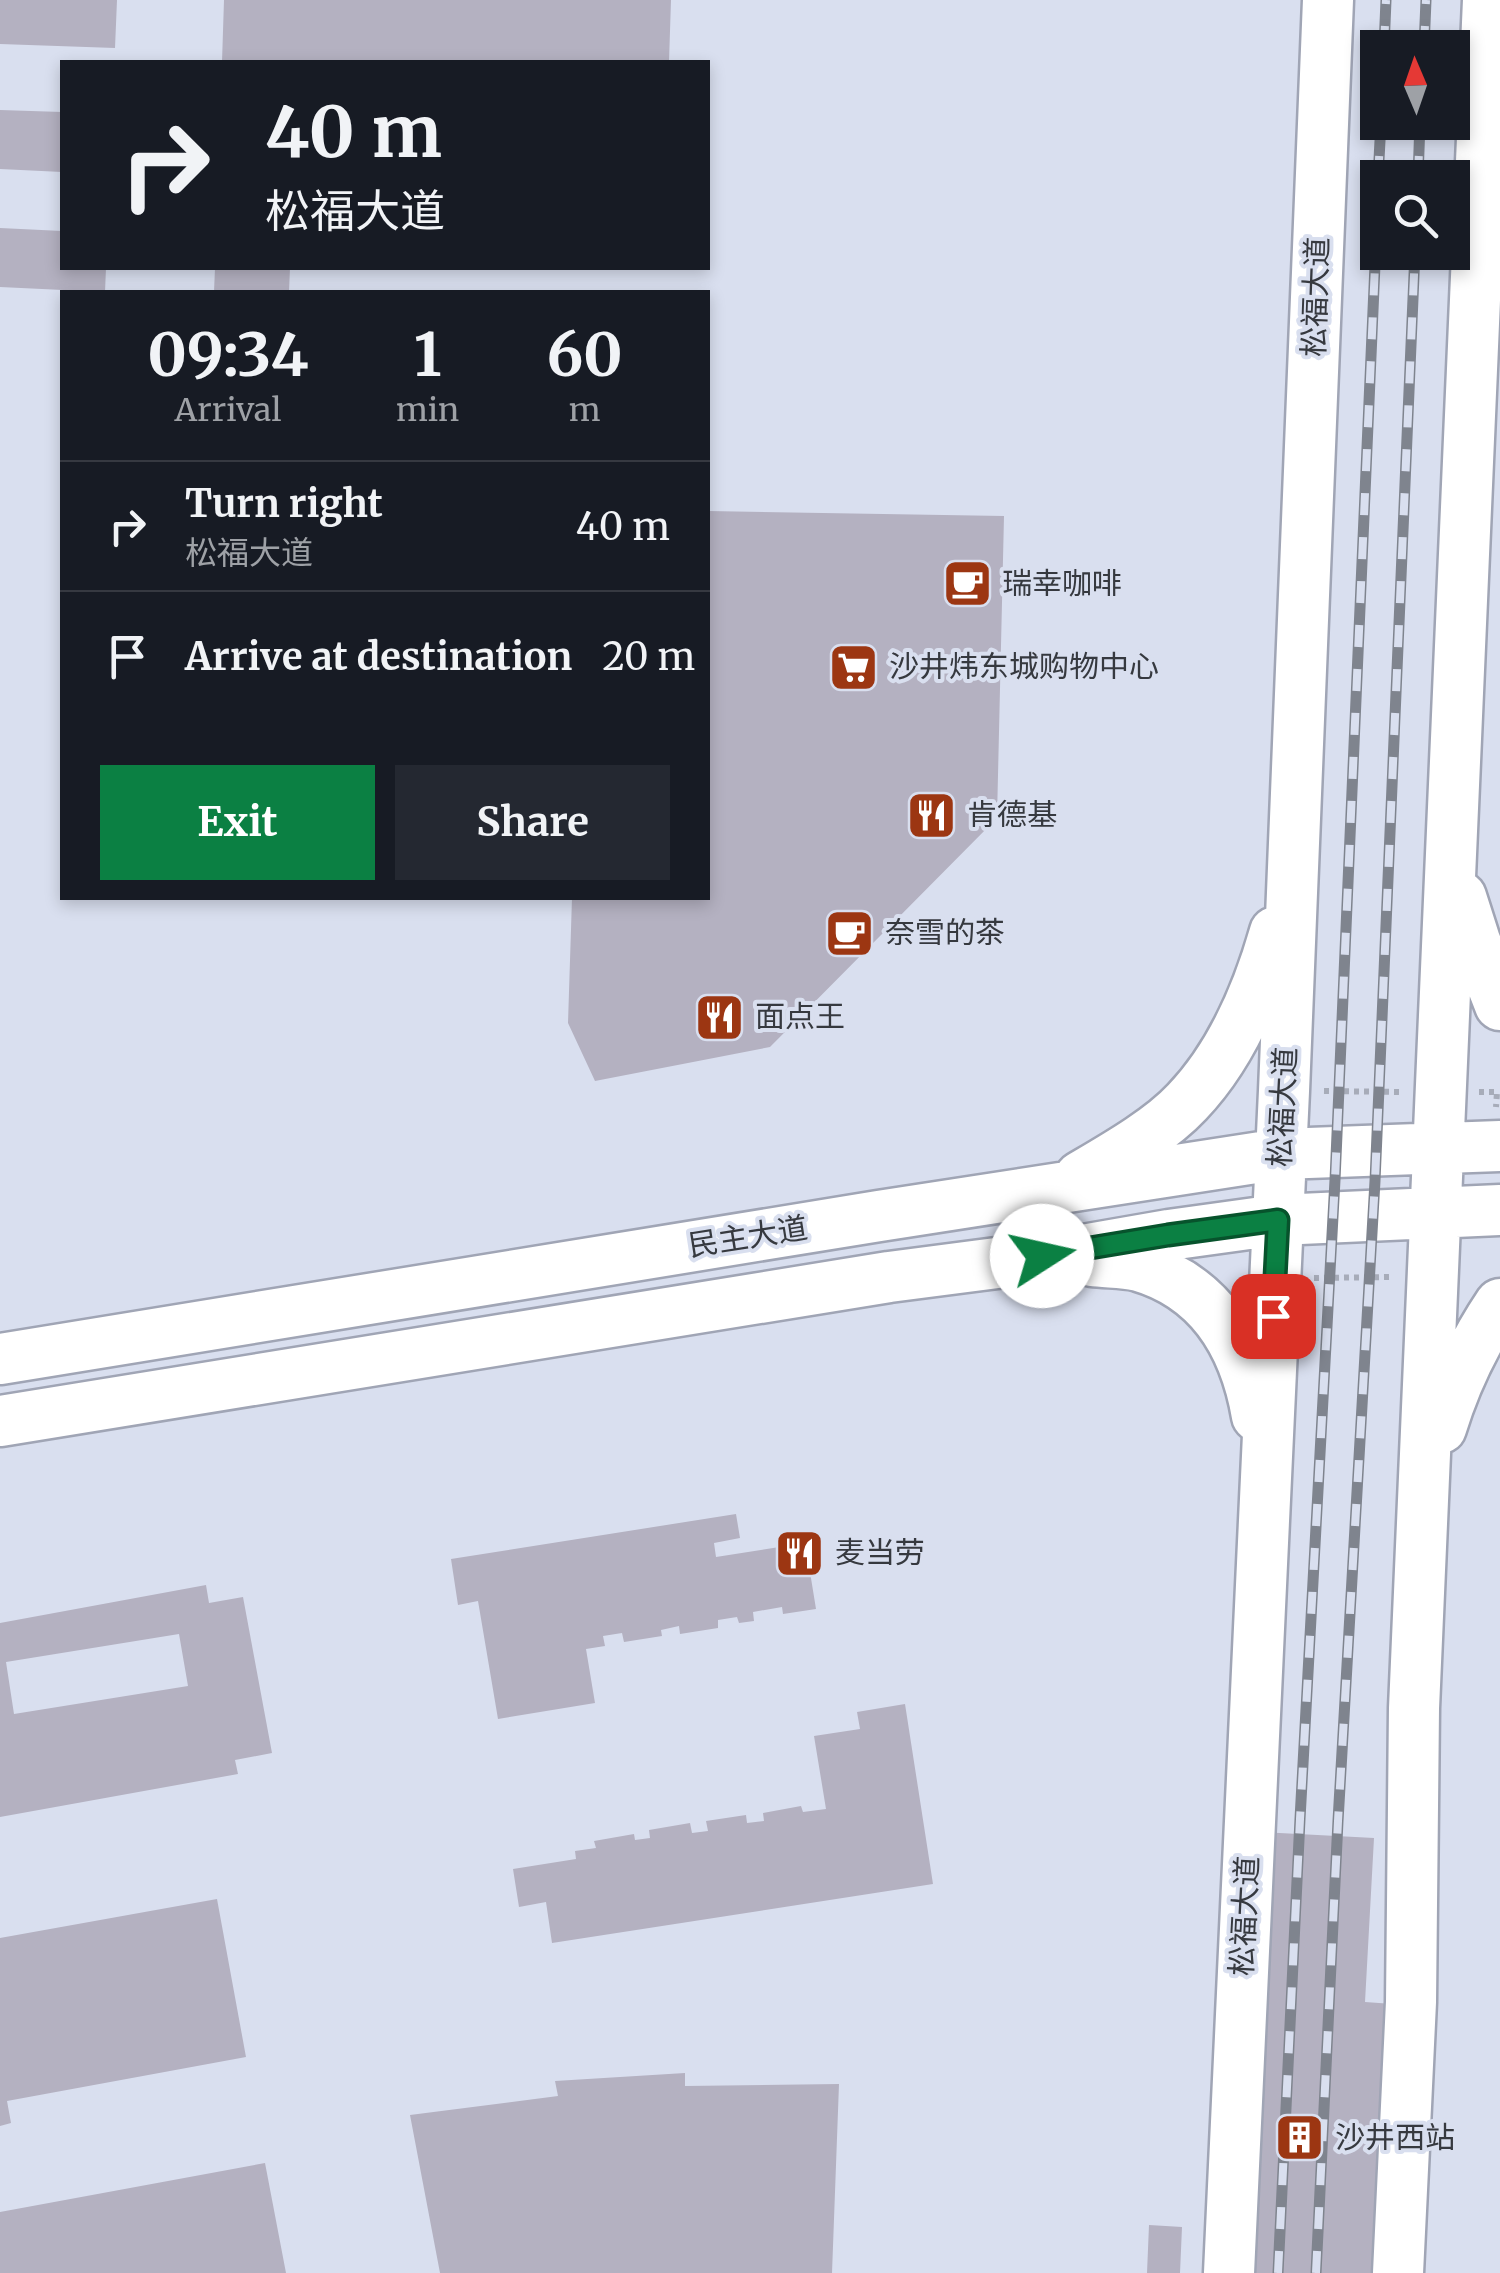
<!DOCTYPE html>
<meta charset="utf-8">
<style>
body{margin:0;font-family:Merriweather,"Noto Sans SC",serif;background:#242831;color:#f1f3f6;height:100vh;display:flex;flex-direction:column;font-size:38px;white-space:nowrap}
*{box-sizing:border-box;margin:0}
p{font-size:32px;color:#9ea1a6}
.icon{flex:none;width:55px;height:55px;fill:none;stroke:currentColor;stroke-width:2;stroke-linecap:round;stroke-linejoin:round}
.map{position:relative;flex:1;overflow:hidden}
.panel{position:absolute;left:60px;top:290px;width:650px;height:610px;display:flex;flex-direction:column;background:#171b24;border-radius:0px;box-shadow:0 5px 15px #0003}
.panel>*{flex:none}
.banner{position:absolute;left:60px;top:60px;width:650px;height:210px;border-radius:0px;box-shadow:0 5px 15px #0003;background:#171b24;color:#f1f3f6;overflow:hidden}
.needle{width:65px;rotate:358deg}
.fabs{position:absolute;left:1360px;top:30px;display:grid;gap:20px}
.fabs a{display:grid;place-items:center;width:110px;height:110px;border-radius:0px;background:#171b24;box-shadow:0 5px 15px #0003;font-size:50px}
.pin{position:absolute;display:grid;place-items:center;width:85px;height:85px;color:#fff;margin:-42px;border-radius:20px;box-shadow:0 5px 15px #0006}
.me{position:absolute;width:110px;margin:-55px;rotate:80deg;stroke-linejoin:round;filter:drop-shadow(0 0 8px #0008)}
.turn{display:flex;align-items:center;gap:35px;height:210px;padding:0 40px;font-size:45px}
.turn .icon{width:130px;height:130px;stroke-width:2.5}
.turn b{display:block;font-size:70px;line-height:85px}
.eta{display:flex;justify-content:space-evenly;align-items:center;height:170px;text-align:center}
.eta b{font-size:60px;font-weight:700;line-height:70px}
.button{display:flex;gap:20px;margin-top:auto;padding:20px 40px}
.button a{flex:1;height:115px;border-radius:0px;background:#0b8043;color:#fff;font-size:40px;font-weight:700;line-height:115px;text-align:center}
.button a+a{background:#242831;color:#f1f3f6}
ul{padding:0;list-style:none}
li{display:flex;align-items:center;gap:30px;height:130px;padding:0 40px;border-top:2px solid #363941}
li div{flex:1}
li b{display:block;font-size:38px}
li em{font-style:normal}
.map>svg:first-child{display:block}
.building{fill:#b4b1c1;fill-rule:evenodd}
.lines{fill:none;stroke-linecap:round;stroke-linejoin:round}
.major-casing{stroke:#a0a5b5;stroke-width:55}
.path{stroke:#a7acb9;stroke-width:6;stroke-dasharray:5 5;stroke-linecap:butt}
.major{stroke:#fff;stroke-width:50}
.rail-casing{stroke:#7f848e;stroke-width:11}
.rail{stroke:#d9dfef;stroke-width:8;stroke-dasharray:22;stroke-linecap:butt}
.route-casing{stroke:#07532c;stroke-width:25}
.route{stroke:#0b8043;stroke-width:18}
.labels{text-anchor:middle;stroke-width:8;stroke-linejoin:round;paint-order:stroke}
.street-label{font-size:30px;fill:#36393f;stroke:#d9dfef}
.poi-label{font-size:30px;fill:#36393f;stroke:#d9dfef;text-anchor:start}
</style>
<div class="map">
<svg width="1500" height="2273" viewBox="0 0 1500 2273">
<rect width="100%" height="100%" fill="#d9dfef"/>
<path class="building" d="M0 0H117L115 48 0 44Z
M224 0H671L669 62H222Z
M0 110 62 112V172L0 169Z
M0 228 62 231V268H106L105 292 0 287Z
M215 268H290L289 292H214Z
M708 511 1004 516 997 818 770 1047 595 1081 568 1023 572 898H708Z
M736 1514 740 1538 714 1543 716 1557 811 1542 816 1571 810 1572 816 1609 783 1614 782 1607 753 1612 754 1621 739 1623 737 1617 718 1620V1628L680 1634 679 1626 661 1630 662 1636 624 1642 622 1633 603 1636 605 1646 586 1649 595 1703 498 1719 478 1601 458 1605 451 1559Z
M206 1585 209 1603 243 1597 272 1753 235 1760 238 1774 0 1817V1623ZM179 1634 188 1686 14 1714 6 1662Z
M905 1704 933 1884 552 1943 546 1902 519 1907 513 1869 576 1859 575 1851 596 1848 594 1841 634 1834 635 1840 650 1838 649 1830 690 1823 692 1833 708 1831 706 1821 746 1815 747 1823 764 1821 763 1813 801 1806 803 1812 826 1809 814 1736 860 1729 857 1712Z
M1260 1832 1374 1838 1365 2002 1393 2004 1379 2273H1208Z
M217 1899 246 2057 7 2101 11 2123 0 2126V1938Z
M685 2073V2086L839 2084 832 2273H440L410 2115 558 2096 555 2081Z
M265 2163 286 2273H0V2212Z
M1149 2225 1182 2227 1180 2273H1147Z"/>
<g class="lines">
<defs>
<path id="major" d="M1461 897 1475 941 1500 1005
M1080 1177C1114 1157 1160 1131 1187 1102 1231 1056 1258 992 1275 932
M1092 1261C1107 1263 1124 1262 1139 1266 1211 1287 1245 1345 1257 1416
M0 1359 879 1216 1281 1154 1500 1146
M0 1421 889 1277 1043 1257 1169 1235 1278 1220 1500 1210
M1441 1428C1455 1382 1473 1344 1500 1304
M1229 2273 1284 1091 1328 0
M1398 2273 1411 2002 1414 1708 1488 0"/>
</defs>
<use href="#major" class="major-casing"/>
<path class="path" d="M1324 1091 1402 1092
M1479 1092H1497L1496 1107
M1314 1278 1392 1277"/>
<use href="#major" class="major"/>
<defs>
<path id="rail" d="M1384 48 1386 0
M1424 48 1426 0
M1378 178 1381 122
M1418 178 1420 122
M1278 2273 1300 1819 1335 1180 1378 196
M1316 2273 1338 1821 1375 1181 1415 252"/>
</defs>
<use href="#rail" class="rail-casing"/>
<use href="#rail" class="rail"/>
</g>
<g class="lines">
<defs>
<path id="route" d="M1042 1256 1168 1235 1278 1220 1273 1316"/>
</defs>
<use href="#route" class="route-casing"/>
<use href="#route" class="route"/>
</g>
<defs>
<symbol id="cafe-square" viewBox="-11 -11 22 22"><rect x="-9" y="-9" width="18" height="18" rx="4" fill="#9c3612" stroke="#d9dfef"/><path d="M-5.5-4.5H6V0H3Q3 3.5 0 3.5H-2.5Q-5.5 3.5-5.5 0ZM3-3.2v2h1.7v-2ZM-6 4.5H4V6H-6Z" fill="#fff"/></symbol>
<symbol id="supermarket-square" viewBox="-11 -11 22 22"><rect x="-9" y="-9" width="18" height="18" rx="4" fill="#9c3612" stroke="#d9dfef"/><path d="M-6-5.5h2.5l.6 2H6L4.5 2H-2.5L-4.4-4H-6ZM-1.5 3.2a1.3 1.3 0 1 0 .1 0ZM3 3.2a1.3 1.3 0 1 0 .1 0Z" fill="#fff"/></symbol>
<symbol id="restaurant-square" viewBox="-11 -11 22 22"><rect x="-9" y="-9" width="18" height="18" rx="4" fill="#9c3612" stroke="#d9dfef"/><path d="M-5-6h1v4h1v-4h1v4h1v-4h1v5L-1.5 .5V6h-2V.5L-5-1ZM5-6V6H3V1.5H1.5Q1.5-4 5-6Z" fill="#fff"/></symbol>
<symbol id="building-square" viewBox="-11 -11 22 22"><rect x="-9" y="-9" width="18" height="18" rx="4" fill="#9c3612" stroke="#d9dfef"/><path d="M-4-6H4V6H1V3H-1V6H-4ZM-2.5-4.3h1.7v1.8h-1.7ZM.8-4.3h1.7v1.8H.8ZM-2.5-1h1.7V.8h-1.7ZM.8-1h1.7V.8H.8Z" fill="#fff"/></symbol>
</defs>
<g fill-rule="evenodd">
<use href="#cafe-square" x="940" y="556" width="55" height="55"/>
<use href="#supermarket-square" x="826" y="640" width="55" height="55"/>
<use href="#restaurant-square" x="904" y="788" width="55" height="55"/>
<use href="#cafe-square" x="822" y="906" width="55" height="55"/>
<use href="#restaurant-square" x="692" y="990" width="55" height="55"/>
<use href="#restaurant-square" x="772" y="1526" width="55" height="55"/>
<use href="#building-square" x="1272" y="2110" width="55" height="55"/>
</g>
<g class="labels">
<g class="street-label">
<text transform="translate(1316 297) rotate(-88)" y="10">松福大道</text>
<text transform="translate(1283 1107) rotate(-87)" y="10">松福大道</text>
<text transform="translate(748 1237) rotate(-9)" y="10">民主大道</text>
<text transform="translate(1245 1916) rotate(-87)" y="10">松福大道</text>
</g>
<g class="poi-label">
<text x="1002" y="594">瑞幸咖啡</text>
<text x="889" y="677">沙井炜东城购物中心</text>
<text x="967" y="825">肯德基</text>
<text x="885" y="943">奈雪的茶</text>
<text x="755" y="1027">面点王</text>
<text x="835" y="1563">麦当劳</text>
<text x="1335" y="2148">沙井西站</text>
</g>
</g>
</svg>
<div class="fabs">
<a><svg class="needle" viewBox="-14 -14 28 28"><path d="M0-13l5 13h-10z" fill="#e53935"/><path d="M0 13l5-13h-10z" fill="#9ea1a6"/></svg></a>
<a><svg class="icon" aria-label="search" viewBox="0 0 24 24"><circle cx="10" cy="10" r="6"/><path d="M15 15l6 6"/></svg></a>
</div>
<div class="pin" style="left:1273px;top:1316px;background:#d93025"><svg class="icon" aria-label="arrive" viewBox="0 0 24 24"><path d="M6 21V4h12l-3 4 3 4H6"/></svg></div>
<svg class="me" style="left:1042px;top:1256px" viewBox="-20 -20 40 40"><circle r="19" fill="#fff"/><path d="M0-13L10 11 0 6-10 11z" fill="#0b8043"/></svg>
<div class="banner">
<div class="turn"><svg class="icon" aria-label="right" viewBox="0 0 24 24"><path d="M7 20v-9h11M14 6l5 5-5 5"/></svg><div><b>40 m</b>松福大道</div></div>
</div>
<section class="panel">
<div class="eta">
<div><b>09:34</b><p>Arrival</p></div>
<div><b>1</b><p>min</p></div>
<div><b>60</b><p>m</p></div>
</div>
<ul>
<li><svg class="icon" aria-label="right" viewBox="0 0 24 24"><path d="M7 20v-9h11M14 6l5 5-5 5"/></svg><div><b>Turn right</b><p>松福大道</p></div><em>40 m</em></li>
<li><svg class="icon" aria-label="arrive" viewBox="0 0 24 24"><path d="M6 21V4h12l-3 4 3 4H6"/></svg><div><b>Arrive at destination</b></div><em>20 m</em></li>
</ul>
<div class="button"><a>Exit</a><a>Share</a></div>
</section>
</div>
